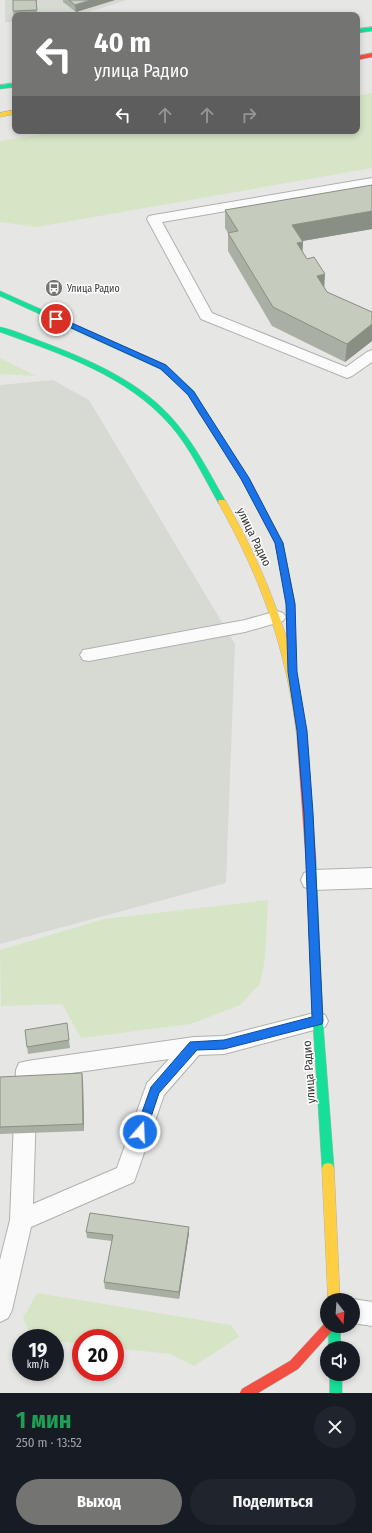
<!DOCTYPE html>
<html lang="ru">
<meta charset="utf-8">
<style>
body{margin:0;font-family:"Fira Sans Condensed",sans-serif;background:#20242c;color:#f1f3f6;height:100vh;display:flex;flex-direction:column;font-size:15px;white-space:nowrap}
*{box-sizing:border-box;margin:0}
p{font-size:13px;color:#9ea1a6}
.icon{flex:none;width:22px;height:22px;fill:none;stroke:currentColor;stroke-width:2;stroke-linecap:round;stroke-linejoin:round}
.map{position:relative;height:1393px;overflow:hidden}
.side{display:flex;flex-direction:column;background:#171b24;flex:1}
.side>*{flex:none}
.guide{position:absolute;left:12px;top:12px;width:348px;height:122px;border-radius:8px;box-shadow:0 2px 6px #0003;background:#747573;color:#fff;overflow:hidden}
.needle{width:26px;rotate:163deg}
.buttons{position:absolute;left:320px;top:1293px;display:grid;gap:8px}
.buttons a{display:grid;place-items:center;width:40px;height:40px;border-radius:50%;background:#171b24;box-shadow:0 2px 6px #0003;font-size:20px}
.speed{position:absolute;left:12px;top:1329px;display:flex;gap:8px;font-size:20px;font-weight:700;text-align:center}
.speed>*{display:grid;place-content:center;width:52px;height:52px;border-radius:50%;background:#171b24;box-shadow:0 2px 6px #0003;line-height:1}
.speed small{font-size:10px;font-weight:400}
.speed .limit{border:6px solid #d22;background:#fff;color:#111}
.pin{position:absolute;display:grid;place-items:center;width:34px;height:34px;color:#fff;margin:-17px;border:2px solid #fff;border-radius:50%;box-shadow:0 1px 4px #0007}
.me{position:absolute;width:44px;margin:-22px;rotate:19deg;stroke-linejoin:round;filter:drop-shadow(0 0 3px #0008)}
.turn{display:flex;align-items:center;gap:14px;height:84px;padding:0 16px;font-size:18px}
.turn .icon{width:52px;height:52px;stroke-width:2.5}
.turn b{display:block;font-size:28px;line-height:34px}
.lanes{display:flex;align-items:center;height:38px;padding:0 16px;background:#0003;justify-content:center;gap:20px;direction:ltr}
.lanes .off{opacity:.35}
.round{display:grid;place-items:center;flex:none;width:42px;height:42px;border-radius:21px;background:#20242c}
.summary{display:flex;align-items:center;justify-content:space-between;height:68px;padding:0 16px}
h1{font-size:24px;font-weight:700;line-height:30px;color:#1e9e55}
.action{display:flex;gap:8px;margin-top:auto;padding:8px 16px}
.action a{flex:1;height:46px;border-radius:24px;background:#747573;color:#fff;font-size:16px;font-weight:700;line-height:46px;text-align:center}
.action a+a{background:#20242c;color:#f1f3f6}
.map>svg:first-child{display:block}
.built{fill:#d6dad3}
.green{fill:#d6e5c6}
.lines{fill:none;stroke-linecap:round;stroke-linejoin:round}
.lane-casing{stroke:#b0b1af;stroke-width:2}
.street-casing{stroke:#b0b1af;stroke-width:2}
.fast-casing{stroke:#b0b1af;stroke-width:1}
.slow-casing{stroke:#b0b1af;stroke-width:1}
.jam-casing{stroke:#b0b1af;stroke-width:1}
.lane{fill:#fbfbfb;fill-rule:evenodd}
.street{fill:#fbfbfb;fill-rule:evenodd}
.fast{fill:#16e098;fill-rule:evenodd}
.slow{fill:#ffcf43;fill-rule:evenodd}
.jam{fill:#f24e42;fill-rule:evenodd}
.wall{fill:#a9afa3}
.shaded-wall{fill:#8a8f84}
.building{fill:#c5ccbd;stroke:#8a8f84}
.route{fill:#1a73e8;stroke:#114b97}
.labels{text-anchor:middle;stroke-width:3;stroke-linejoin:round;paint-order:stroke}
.far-poi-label{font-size:10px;fill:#373736;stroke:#fff;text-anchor:start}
.street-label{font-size:12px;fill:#373736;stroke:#fff}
</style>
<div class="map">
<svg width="372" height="1393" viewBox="0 0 372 1393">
<rect width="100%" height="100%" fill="#e6e7e5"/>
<path class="built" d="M5 0H127L79 15H15V22H5Z
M53 380 89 400 235 644 226 883 0 944V385Z"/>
<path class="green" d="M372 93V168L37 227 0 222V141L62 131H357V96Z
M0 358 36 376 0 374Z
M268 900 265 959 260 984 240 1005 191 1024 81 1038 62 1004 1 1006 0 950 104 919Z
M37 1293 231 1325 239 1337 194 1366 170 1354 115 1348V1338H81V1344L55 1341V1338H32L23 1318Z"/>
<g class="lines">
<defs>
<path id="lane" d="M372 178V186L162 222 212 313 346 367 367 352 372 350V362L352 376 347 378 201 319 147 219 149 216 154 215Z
M277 611 283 613 286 617 283 621 245 632 89 661 83 660 80 655 83 650 89 649 245 620Z
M318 1012 325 1015 328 1021 325 1027 224 1054 199 1055 164 1095 134 1182 31 1227 12 1310 8 1318 0 1322V1260L10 1220 16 1070 19 1063 27 1061 194 1037 224 1036ZM169 1059 147 1083 117 1168 33 1204 37 1078Z
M353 1299 372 1302V1326L353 1323V1300H352Z"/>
<path id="street" d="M372 868V888L313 890 304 887 301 880 304 873 313 870Z"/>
<path id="fast" d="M372 27V31L357 33V29Z
M15 83V87L0 89V85Z
M0 291 166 365 194 391 207 413 206 415H200L188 394 160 369 0 296Z
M0 327C14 330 27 336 40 341 90 360 143 382 177 424 197 448 211 476 226 502L225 504H219C204 478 191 449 171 426 127 375 61 354 0 332Z
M311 857 314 858 316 861 323 1023 334 1168 332 1172 328 1173 324 1172 322 1168 313 1023 306 861 308 858Z
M328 1326H340L341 1348H329Z
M330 1374H342V1393H330Z"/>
<path id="slow" d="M15 110V114L0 117V113Z
M200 411H206L249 478 283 543 295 604V641L294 643H288L296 675 307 737 305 739H299L297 737C286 648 262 580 218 502L219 500H225C251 544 271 590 287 639V604L275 543 241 478 199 413Z
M328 1163 332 1164 334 1168 340 1300H328L322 1168 324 1164Z"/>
<path id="jam" d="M372 53V57L357 60V56Z
M302 734 305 735 307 737 316 861 314 864 311 865 308 864 306 861 297 737 299 735Z
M327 1321V1326H335L333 1330 298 1369 258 1393H240L242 1389 290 1361Z"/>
</defs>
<use href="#lane" class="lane-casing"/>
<use href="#street" class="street-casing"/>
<use href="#fast" class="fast-casing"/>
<use href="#slow" class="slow-casing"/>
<use href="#jam" class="jam-casing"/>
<use href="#lane" class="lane"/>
<use href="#street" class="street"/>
<use href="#fast" class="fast"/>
<use href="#slow" class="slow"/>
<use href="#jam" class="jam"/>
</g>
<path class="wall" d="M37 0V15H15V18H14L13 11Z
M63 0H115L76 12 63 2Z
M225 210 372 229 302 241 303 242 302 252 327 292 372 312V341L345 362 272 326 228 251V233L225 228Z
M25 1030 69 1040 70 1048 28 1054Z
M0 1077 83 1080 84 1131 0 1134Z
M86 1232 189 1233 179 1299 105 1289 104 1282 112 1241 87 1238Z"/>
<path class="shaded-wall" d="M91 0H115L76 12 75 5Z
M372 211V229L291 243 292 225Z
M303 242 302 261 297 243Z
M325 274 324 293 317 276Z
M372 324V341L345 362 347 344Z
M82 1073 83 1080 84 1131 83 1124Z
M189 1227V1233L179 1299V1292Z"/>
<path class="building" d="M13 0H36L37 10 13 11Z
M69 0H91L75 5Z
M372 185V211L292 225 303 242 297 243 307 259 314 257 325 274 317 276 327 292 372 312V324L347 344 273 307 228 233 238 231 225 210Z
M67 1023 69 1040 27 1047 25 1030Z
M82 1073 83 1124 0 1127V1077Z
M90 1213 189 1227 179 1292 104 1282 113 1235 86 1232Z"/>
<path class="route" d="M56 316 166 365 194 392 249 478 283 543 295 604 297 672 307 731 313 813 323 1021 322 1024 318 1025 224 1049 197 1050 159 1093 146 1132 144 1136 140 1137 136 1136 135 1132 151 1087 190 1042 224 1040 312 1017 304 813 297 731 288 672 286 604 275 543 241 479 188 395 161 369 54 320V317Z"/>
<defs>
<symbol id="bus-disc" viewBox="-11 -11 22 22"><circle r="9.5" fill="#747573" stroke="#fff"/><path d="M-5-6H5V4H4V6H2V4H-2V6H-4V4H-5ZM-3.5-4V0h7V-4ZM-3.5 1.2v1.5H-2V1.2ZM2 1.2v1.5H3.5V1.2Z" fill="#fff"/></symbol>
</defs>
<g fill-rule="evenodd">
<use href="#bus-disc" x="44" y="278" width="20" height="20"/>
</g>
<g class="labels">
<g class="far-poi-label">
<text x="67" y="292">Улица Радио</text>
</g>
<g class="street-label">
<text transform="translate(254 537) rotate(64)" y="4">улица Радио</text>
<text transform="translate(309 1072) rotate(-94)" y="4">улица Радио</text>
</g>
</g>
</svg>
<div class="buttons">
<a><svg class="needle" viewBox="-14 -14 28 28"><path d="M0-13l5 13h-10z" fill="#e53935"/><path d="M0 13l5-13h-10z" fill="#9ea1a6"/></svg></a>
<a><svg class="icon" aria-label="sound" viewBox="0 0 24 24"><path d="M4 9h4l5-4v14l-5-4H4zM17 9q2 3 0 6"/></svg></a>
</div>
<div class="speed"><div>19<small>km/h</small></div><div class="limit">20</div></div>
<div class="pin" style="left:56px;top:319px;background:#d93025"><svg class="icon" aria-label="arrive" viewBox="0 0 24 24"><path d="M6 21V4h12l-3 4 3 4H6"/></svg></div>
<svg class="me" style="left:140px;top:1132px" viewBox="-20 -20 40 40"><circle r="17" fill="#1a73e8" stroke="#fff" stroke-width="3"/><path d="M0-11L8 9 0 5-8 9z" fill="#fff"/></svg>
<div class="guide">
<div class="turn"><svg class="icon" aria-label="left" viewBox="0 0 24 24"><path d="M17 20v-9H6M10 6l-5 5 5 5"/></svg><div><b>40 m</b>улица Радио</div></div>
<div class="lanes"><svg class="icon" aria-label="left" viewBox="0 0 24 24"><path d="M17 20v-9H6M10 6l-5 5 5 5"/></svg><svg class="icon off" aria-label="ahead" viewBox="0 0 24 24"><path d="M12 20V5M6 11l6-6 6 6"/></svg><svg class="icon off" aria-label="ahead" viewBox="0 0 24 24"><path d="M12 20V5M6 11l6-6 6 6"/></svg><svg class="icon off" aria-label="right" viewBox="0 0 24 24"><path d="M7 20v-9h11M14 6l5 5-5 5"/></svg></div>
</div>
</div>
<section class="side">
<div class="summary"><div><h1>1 мин</h1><p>250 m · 13:52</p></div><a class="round"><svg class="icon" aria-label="close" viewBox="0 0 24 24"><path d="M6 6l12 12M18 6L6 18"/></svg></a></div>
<div class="action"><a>Выход</a><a>Поделиться</a></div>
</section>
